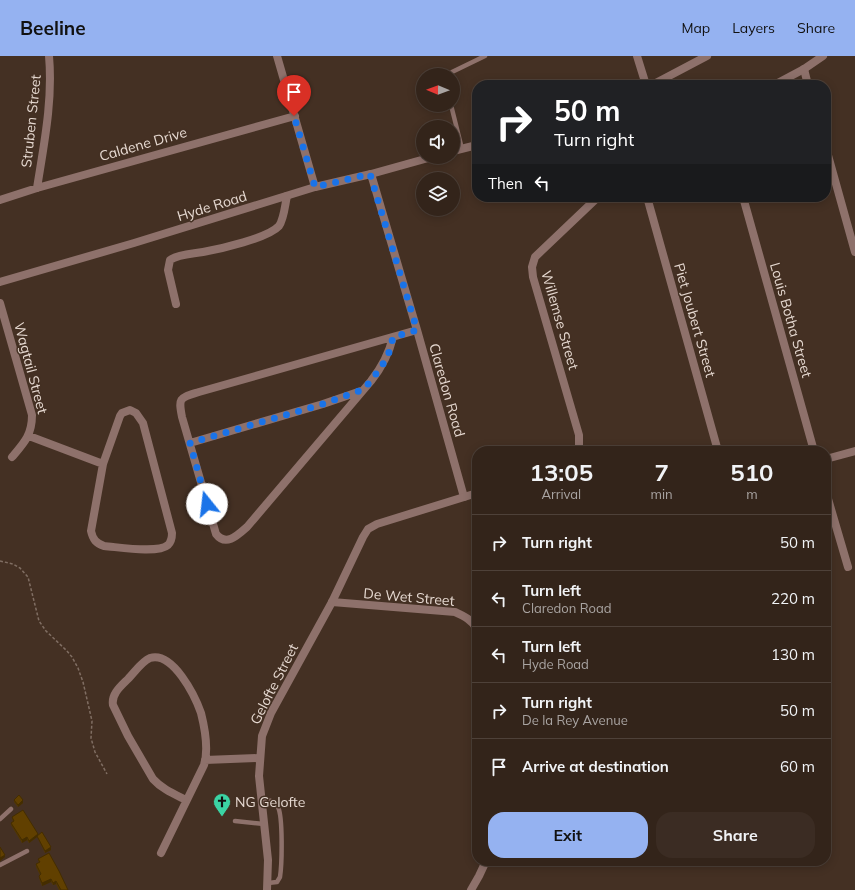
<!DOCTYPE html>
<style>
body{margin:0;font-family:Mulish,sans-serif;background:#3b2c23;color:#f1f3f6;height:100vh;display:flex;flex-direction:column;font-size:15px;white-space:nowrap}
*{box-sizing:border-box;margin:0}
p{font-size:13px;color:#a9a4a2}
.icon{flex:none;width:22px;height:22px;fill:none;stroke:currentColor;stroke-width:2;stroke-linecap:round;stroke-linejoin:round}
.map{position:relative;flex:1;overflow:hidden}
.side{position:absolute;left:472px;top:390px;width:359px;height:420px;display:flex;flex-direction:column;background:#33241a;border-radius:16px;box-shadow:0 2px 10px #0003,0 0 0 1px #4e4139}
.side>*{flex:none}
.banner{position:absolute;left:472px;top:24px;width:359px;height:122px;border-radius:16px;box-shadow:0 2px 10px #0003,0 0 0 1px #4e4139;background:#202124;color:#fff;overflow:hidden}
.needle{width:26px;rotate:271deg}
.fabs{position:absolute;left:416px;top:12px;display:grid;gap:8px}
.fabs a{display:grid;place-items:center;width:44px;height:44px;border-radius:50%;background:#33241a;box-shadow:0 2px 10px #0003,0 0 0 1px #4e4139;font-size:20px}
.pin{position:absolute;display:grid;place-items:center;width:34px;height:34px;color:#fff;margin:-41px -17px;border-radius:50% 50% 50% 0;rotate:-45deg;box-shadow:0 0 4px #0007}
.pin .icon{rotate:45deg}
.me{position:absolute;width:44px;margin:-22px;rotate:344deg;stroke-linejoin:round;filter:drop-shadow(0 0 3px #0008)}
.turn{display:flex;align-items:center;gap:14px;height:84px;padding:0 16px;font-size:18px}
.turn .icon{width:52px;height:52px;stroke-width:2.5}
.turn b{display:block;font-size:28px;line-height:34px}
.then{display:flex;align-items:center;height:38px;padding:0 16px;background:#0003;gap:8px;font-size:15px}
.eta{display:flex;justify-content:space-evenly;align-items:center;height:68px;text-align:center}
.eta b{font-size:24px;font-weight:700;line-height:28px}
.button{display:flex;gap:8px;margin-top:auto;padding:8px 16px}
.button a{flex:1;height:46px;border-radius:16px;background:#95b2f1;color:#111;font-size:16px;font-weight:700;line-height:46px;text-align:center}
.button a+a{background:#3b2c23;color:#f1f3f6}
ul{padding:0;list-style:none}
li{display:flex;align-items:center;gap:12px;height:56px;padding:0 16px;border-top:1px solid #4e4139}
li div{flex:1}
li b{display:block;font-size:15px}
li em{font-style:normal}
header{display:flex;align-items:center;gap:24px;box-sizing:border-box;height:56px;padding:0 20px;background:#95b2f1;color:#111}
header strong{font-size:19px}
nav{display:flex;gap:22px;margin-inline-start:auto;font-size:14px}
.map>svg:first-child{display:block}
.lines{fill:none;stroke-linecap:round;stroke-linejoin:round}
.path{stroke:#806e63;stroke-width:1.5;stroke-dasharray:3 2;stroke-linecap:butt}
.service{stroke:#8e716b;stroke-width:4.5}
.minor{stroke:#8e716b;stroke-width:8}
.tertiary{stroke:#8e716b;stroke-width:8}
.wall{fill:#533700}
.shaded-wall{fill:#442d00}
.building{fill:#614000;stroke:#442d00}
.route{stroke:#1a73e8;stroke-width:7;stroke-dasharray:0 12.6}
.labels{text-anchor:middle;stroke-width:3;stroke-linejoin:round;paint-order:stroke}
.street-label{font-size:14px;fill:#e6d9d1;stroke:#443023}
.poi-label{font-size:14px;fill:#e6d9d1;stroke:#443023;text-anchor:start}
</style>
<header>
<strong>Beeline</strong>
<nav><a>Map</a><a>Layers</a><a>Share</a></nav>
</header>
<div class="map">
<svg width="855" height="834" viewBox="0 0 855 834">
<rect width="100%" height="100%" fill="#443023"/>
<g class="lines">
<path class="path" d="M473 446 477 477V497
M0 505 13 508 20 512 28 521 39 565 46 575 66 594 72 601 78 612 83 626 92 665 91 682 95 696 107 718
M476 559 477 553"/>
<path class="service" d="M449 19 452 16 485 0
M451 49 462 93
M261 743C268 743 274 745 278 751 283 761 282 808 280 821L277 826 268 827
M0 763 11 753
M235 765 264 768
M0 809 27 795"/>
<path class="minor" d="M277 0 315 131
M637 0 646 29
M804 13 808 29
M826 92 855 196
M371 118 417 274 464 441
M37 132C44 88 53 44 49 0
M647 141 718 395
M743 141 814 395
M0 144 37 132 295 60
M0 247 32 359C32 379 24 387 12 401
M176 248 168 214 170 204C179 198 192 198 203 196 220 193 268 182 279 170 284 163 285 149 287 140
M393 281C389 298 382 311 371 325L247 471C238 479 226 491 216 478L182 361C178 341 180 342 199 336L417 274
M130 354 136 357 143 367 172 477C172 482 171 486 168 489 158 498 118 491 104 490 96 487 93 484 91 475L103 408 120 360 122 357Z
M29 380 103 408
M190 387 323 348 361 335
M826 403 855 395
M826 436 848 511
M332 546 455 556C464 560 472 564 477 573
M205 704 259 702
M161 797 204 709C209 693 205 673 201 657 195 640 173 595 150 602 142 605 134 617 128 623 121 630 111 638 113 649L128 680 153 723C162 733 174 738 186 744
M471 834 479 820 486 805"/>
<path class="tertiary" d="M652 29 707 0
M774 29 804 13 823 0
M453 95 477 89
M0 226 134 187 315 131 371 118 432 101
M579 395V379L533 221 532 211 535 201 598 141
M267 834 268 804 259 720 262 680 271 657 332 546 363 481 368 473 377 468 477 437"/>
</g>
<path class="wall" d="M14 744 23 747 18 751 14 746Z
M12 761 38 779 51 794 45 797 37 781 29 787 27 784 22 787 11 769V767L13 765 12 763Z
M38 803 68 834H59L56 828 53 829 51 826 42 830 39 822V820L40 819 36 811V808L39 807Z"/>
<path class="shaded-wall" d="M23 744V747L18 751V749Z
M38 778V780H37V781L29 787V785Z
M27 781V784L22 787V784Z
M51 791V794L45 797V795Z
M5 799V801L0 805V802Z
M51 823V826L42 830V827Z
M56 825V828L53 829V827Z"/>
<path class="building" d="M19 739 23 744 18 749 14 744Z
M23 754 38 778 29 785 27 781 22 784 11 767 14 765 12 761Z
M42 776 51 791 45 795 37 780Z
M0 791 5 799 0 802Z
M49 797 59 815 68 834H61L56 825 53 827 51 823 42 827 39 820 41 818 36 808 40 806 38 803Z"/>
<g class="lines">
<path class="route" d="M207 448 190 387 323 348 362 334 371 325 385 305 390 294 393 281 417 274 370 118 315 131 294 60"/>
</g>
<defs>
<symbol id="church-pin" viewBox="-11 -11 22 30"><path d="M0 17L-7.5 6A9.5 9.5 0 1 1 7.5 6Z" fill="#3bd4a4" stroke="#443023"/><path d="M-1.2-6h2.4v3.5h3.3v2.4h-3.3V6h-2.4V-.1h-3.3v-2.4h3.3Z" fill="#111"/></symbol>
</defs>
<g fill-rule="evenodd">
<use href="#church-pin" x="212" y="736" width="20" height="27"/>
</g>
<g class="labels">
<g class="street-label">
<text transform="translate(31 65) rotate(-84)" y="5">Struben Street</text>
<text transform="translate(143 88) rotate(-16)" y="5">Caldene Drive</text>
<text transform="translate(212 150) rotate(-17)" y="5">Hyde Road</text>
<text transform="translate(560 264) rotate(74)" y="5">Willemse Street</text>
<text transform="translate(695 264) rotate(74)" y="5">Piet Joubert Street</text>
<text transform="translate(791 264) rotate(74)" y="5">Louis Botha Street</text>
<text transform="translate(31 312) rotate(75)" y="5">Wagtail Street</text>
<text transform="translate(447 334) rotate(74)" y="5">Claredon Road</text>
<text transform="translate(409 541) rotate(5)" y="5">De Wet Street</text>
<text transform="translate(274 628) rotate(-63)" y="5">Gelofte Street</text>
</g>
<g class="poi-label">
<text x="235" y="751">NG Gelofte</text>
</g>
</g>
</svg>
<div class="fabs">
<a><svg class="needle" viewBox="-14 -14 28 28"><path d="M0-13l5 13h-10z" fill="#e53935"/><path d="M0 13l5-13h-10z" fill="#a9a4a2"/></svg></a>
<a><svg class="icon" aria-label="sound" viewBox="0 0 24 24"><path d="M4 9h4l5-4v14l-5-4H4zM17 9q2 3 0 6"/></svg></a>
<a><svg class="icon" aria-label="layers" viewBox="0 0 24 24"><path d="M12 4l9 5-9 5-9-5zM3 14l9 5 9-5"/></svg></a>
</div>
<div class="pin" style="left:294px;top:60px;background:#d93025"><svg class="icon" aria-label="arrive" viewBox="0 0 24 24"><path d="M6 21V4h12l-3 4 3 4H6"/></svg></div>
<svg class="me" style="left:207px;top:448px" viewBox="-20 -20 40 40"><circle r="19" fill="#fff"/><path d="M0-13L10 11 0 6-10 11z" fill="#1a73e8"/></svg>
<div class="banner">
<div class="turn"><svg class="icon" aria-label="right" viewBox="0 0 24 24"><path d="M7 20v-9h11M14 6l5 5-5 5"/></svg><div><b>50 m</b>Turn right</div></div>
<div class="then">Then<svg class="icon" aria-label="left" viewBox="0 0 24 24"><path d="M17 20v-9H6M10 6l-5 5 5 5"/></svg></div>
</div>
<section class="side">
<div class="eta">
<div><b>13:05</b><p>Arrival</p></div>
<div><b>7</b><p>min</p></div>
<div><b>510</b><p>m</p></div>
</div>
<ul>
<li><svg class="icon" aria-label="right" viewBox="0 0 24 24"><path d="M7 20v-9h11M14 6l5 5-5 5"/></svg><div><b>Turn right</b></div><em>50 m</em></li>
<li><svg class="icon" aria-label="left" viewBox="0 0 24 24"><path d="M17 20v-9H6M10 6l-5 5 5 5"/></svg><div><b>Turn left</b><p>Claredon Road</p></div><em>220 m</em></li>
<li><svg class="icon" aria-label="left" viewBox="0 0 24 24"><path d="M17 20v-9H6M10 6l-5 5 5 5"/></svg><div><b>Turn left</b><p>Hyde Road</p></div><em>130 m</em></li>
<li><svg class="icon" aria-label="right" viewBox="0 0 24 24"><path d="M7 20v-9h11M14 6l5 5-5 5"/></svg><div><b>Turn right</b><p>De la Rey Avenue</p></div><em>50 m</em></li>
<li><svg class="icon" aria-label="arrive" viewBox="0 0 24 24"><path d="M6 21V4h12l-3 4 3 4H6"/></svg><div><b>Arrive at destination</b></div><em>60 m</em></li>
</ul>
<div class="button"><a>Exit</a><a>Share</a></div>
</section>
</div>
